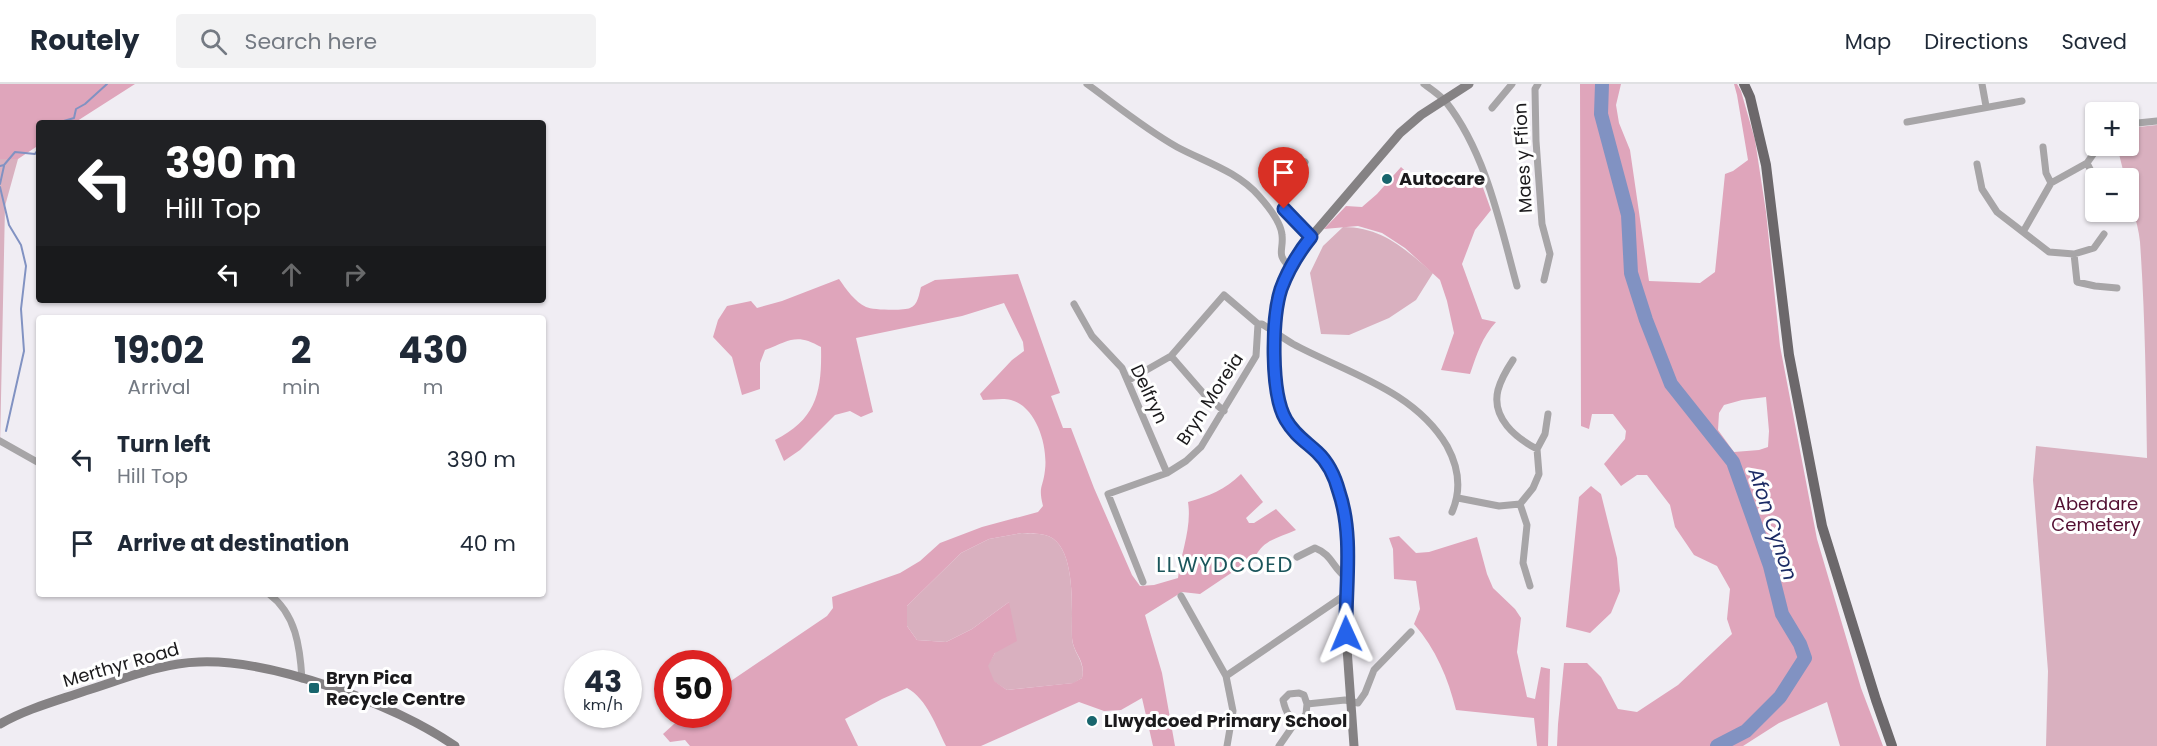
<!DOCTYPE html>
<meta charset="utf-8">
<style>
body{margin:0;font-family:Poppins,sans-serif;background:#f2f2f3;color:#1f2937;height:100vh;display:flex;flex-direction:column;font-size:22px;white-space:nowrap}
*{box-sizing:border-box;margin:0}
p{font-size:20px;color:#747a83}
.icon{flex:none;width:33px;height:33px;fill:none;stroke:currentColor;stroke-width:2;stroke-linecap:round;stroke-linejoin:round}
.map{position:relative;flex:1;overflow:hidden}
.details{position:absolute;left:36px;top:231px;width:510px;height:282px;display:flex;flex-direction:column;background:#fff;border-radius:6px;box-shadow:0 2px 4px #0004}
.details>*{flex:none}
.top-card{position:absolute;left:36px;top:36px;width:510px;height:183px;border-radius:6px;box-shadow:0 2px 4px #0004;background:#202124;color:#fff;overflow:hidden}
.controls{position:absolute;left:2085px;top:18px;display:grid;gap:12px}
.controls a{display:grid;place-items:center;width:54px;height:54px;border-radius:6px;background:#fff;box-shadow:0 2px 4px #0004;font-size:30px}
.speed{position:absolute;left:564px;top:566px;display:flex;gap:12px;font-size:30px;font-weight:700;text-align:center}
.speed>*{display:grid;place-content:center;width:78px;height:78px;border-radius:50%;background:#fff;box-shadow:0 2px 4px #0004;line-height:1}
.speed small{font-size:15px;font-weight:400}
.speed .limit{border:9px solid #d22;background:#fff;color:#111}
.pin{position:absolute;display:grid;place-items:center;width:51px;height:51px;color:#fff;margin:-62px -26px;border-radius:50% 50% 50% 0;rotate:-45deg;box-shadow:0 0 6px #0007}
.pin .icon{rotate:45deg}
.me{position:absolute;width:66px;margin:-33px;rotate:359deg;stroke-linejoin:round;filter:drop-shadow(0 0 4px #0008)}
.turn{display:flex;align-items:center;gap:21px;height:126px;padding:0 30px;font-size:27px}
.turn .icon{width:78px;height:78px;stroke-width:2.5}
.turn b{display:block;font-size:42px;line-height:51px}
.lanes{display:flex;align-items:center;height:57px;padding:0 30px;background:#0003;justify-content:center;gap:30px;direction:ltr}
.lanes .off{opacity:.35}
.eta{display:flex;justify-content:space-evenly;align-items:center;height:102px;text-align:center}
.eta b{font-size:36px;font-weight:700;line-height:42px}
ul{padding:0;list-style:none}
li{display:flex;align-items:center;gap:18px;height:84px;padding:0 30px}
li div{flex:1}
li b{display:block;font-size:22px}
li em{font-style:normal}
header{display:flex;align-items:center;gap:36px;box-sizing:border-box;height:84px;padding:0 30px;background:#fff;border-bottom:2px solid #e0e1e3}
header strong{font-size:28px}
nav{display:flex;gap:33px;margin-inline-start:auto;font-size:21px}
.search{width:420px;height:54px;background:#f2f2f3;display:flex;align-items:center;gap:15px;box-sizing:border-box;padding:0 21px;border-radius:6px;color:#747a83;font-size:22px}
.map>svg:first-child{display:block}
.green{fill:#d9b0bf}
.forest{fill:#dfa5bb;fill-rule:evenodd}
.lines{fill:none;stroke-linecap:round;stroke-linejoin:round}
.stream{stroke:#8192c2;stroke-width:2}
.river{stroke:#8192c2;stroke-width:14}
.street{stroke:#a7a5a7;stroke-width:7}
.secondary{stroke:#858284;stroke-width:9}
.primary{stroke:#6c686b;stroke-width:10}
.route-casing{stroke:#184099;stroke-width:15}
.route{stroke:#2563eb;stroke-width:10}
.poi-dot{fill:#18656d;stroke:#fff;stroke-width:2}
.labels{text-anchor:middle;stroke-width:6;stroke-linejoin:round;paint-order:stroke}
.street-label{font-size:18px;fill:#1b1a1c;stroke:#fff}
.poi-label{font-size:18px;font-weight:bold;fill:#1b1a1c;stroke:#fff;text-anchor:start}
.park-label{font-size:18px;fill:#530f32;stroke:#fff}
.water-label{font-size:20px;font-style:italic;fill:#1b2a64;stroke:#fff}
.quarter-label{font-size:21px;letter-spacing:1.5px;fill:#1a555b;stroke:#fff}
</style>
<header>
<strong>Routely</strong>
<div class="search"><svg class="icon" aria-label="search" viewBox="0 0 24 24"><circle cx="10" cy="10" r="6"/><path d="M15 15l6 6"/></svg>Search here</div>
<nav><a>Map</a><a>Directions</a><a>Saved</a></nav>
</header>
<div class="map">
<svg width="2157" height="662" viewBox="0 0 2157 662">
<rect width="100%" height="100%" fill="#f0edf3"/>
<path class="green" d="M2157 41V662H2046L2048 587 2033 396 2036 362 2147 374C2146 301 2145 229 2140 158 2138 136 2128 116 2128 94H2125L2117 62H2128L2129 44Z
M0 75H18L5 122 0 363Z
M1343 143C1382 143 1405 165 1433 189L1416 216 1389 234 1349 251 1321 250 1310 189 1323 162Z
M1022 449C1029 450 1038 449 1045 451 1078 459 1071 529 1072 554 1073 570 1086 577 1082 594L1074 599 1007 606 993 597 987 582 995 569 1009 518 972 545 946 558 917 556 907 542V522L961 469 989 455Z"/>
<path class="forest" d="M0 0H135L74 39H39V61L18 75H0Z
M1580 0H1621L1616 21 1619 39 1630 66 1649 197 1700 199 1715 188 1725 90 1733 87 1748 76 1737 11 1734 0H1737L1741 7 1755 56 1766 128 1780 262 1817 455 1861 604 1883 662H1840L1827 618 1779 639 1743 662H1557L1558 640 1564 579H1587L1601 593 1618 625 1637 628 1678 601 1732 550 1727 535 1730 505 1717 482 1694 471 1675 443 1670 421 1647 391H1637L1621 402 1604 380 1625 355 1626 347 1613 330H1592L1589 345 1581 342ZM1766 313 1769 347 1768 363 1759 366 1734 368 1718 346 1719 329 1724 321 1742 316Z
M1401 83 1415 96 1431 95 1459 101 1481 98 1491 126 1475 146 1462 180 1482 235 1496 238C1482 253 1477 270 1470 290L1441 286 1454 249 1447 217 1440 196 1405 164 1382 149 1358 142 1324 145 1346 122 1362 123 1377 110Z
M1018 190 1060 309 1051 312 1063 344H1071L1094 404 1132 491 1140 502 1154 501 1178 494C1181 468 1192 444 1188 418 1209 412 1225 406 1241 390L1263 418 1246 434 1249 439H1254L1276 425 1296 446C1279 454 1264 455 1255 473L1200 510 1182 508 1145 531 1162 589 1175 662H1153L1142 614 1121 626 1104 627 1079 618 981 662H946C936 642 927 615 907 604L882 615 845 635 858 662H690L685 656 670 658 663 650 685 630H718L719 605 827 532 833 524 832 513 900 489 920 477 940 459 982 443 1038 428 1043 422C1038 402 1043 404 1045 386 1048 363 1037 323 1011 316 1003 314 992 316 983 316L980 310 1012 276 1024 267 1023 258 1004 219 962 232 856 254 873 328 861 333 850 327 835 331 800 366 784 377 775 356C817 335 822 307 821 263 797 249 790 256 765 266L760 279V305L742 311 732 273 713 253 718 236 727 222 751 217 757 224 782 217 839 195C846 205 855 218 866 223 872 226 904 227 910 224 918 221 919 210 921 203L935 196ZM1022 449C1029 450 1038 449 1045 451 1078 459 1071 529 1072 554 1073 570 1086 575 1082 594L1073 599 1007 606 994 597 988 582 995 569 1017 557 1009 518 972 545 946 558 917 556 907 542V522L961 469 989 455Z
M1591 402 1601 410 1617 474 1620 507 1611 529 1590 549 1566 543 1579 413Z
M1399 452 1416 469 1429 468 1477 453 1487 490 1493 504 1515 525 1521 534 1517 568 1527 613 1535 615 1541 583 1550 585 1548 662H1537L1534 634 1456 626C1448 594 1436 565 1414 540L1420 525 1416 497 1394 495 1393 465 1389 454Z"/>
<g class="lines">
<path class="stream" d="M57 39 74 34 76 25 85 20 107 0
M0 82 4 81 15 68 35 70 39 64
M0 100 4 82
M0 103 9 141 21 161 26 182 21 225 24 267 6 347"/>
<path class="river" d="M1602 0 1601 30 1628 131 1631 189 1646 236 1671 300 1733 378 1770 482 1782 530 1800 560 1805 574 1780 613 1746 647 1717 662"/>
<path class="street" d="M1087 0C1116 21 1145 45 1177 63 1205 78 1237 87 1259 112 1267 121 1281 138 1282 151 1284 167 1275 170 1291 184
M1424 0C1431 5 1440 11 1446 18 1486 69 1500 140 1517 202
M1538 0 1535 5 1536 57 1542 140 1550 170 1544 196
M1982 0 1986 22
M1492 24 1512 0
M1907 38 2022 17
M2128 40 2157 37
M2043 63 2046 89 2051 99
M1305 78C1294 90 1284 109 1284 125L1311 153
M2087 79 2096 97
M1977 80 1982 105 1997 128 2049 168 2074 170 2094 164 2104 150
M2023 148 2051 99 2087 79 2099 62
M2074 170 2077 198 2095 202 2117 204
M1074 220 1092 252 1122 284 1167 389
M1171 272 1204 310 1224 327
M1513 276C1507 285 1501 295 1498 306 1491 334 1516 354 1537 365
M1129 296 1171 272 1224 211 1258 240
M0 357 39 379
M1458 414 1499 422 1520 420 1533 404 1539 390 1537 365 1545 350 1548 330
M1520 420 1527 441 1523 479 1530 502
M1297 473 1315 464C1333 471 1332 484 1347 494
M1143 498 1108 410 1167 389 1186 377 1201 363 1256 272 1258 240H1262C1273 247 1283 254 1293 260 1347 289 1414 306 1447 362 1459 384 1462 405 1452 428
M269 510C296 530 300 563 302 595
M1181 512 1226 592 1233 627 1227 662
M1226 592 1345 511
M1307 620 1304 611 1299 609 1289 610 1283 616C1286 629 1288 634 1302 636L1306 630 1307 620 1345 616 1358 619 1365 609 1374 586 1411 548
M1279 662 1297 636"/>
<path class="secondary" d="M0 640C26 625 56 617 85 607 121 596 160 579 199 578 272 575 395 620 455 662
M1354 662 1346 550V447L1341 412 1333 388 1319 370 1297 352 1284 334 1279 313 1274 280 1278 224 1281 206 1291 184 1305 160 1400 49 1421 31 1469 0"/>
<path class="primary" d="M1744 0 1750 13 1766 81 1789 271 1822 442 1876 616 1892 662"/>
</g>
<g class="lines">
<defs>
<path id="route" d="M1284 125 1311 153C1299 168 1288 186 1281 205 1272 233 1270 309 1286 336 1294 350 1305 357 1317 368 1329 379 1335 393 1339 408 1354 452 1345 504 1346 550"/>
</defs>
<use href="#route" class="route-casing"/>
<use href="#route" class="route"/>
</g>
<g class="poi-dot">
<circle cx="1387" cy="95" r="6"/>
<rect x="308" y="598" width="12" height="12" rx="3"/>
<circle cx="1092" cy="637" r="6"/>
</g>
<g class="labels">
<g class="street-label">
<text transform="translate(1523 74) rotate(-93)" y="6">Maes y Ffion</text>
<text transform="translate(1149 310) rotate(65)" y="6">Delfryn</text>
<text transform="translate(1210 315) rotate(-57)" y="6">Bryn Moreia</text>
<text transform="translate(121 581) rotate(-16)" y="6">Merthyr Road</text>
</g>
<g class="poi-label">
<text x="1399" y="101">Autocare</text>
<text x="326" y="600">Bryn Pica<tspan x="326" dy="21">Recycle Centre</tspan></text>
<text x="1104" y="643">Llwydcoed Primary School</text>
</g>
<g class="park-label">
<text x="2096" y="426">Aberdare<tspan x="2096" dy="21">Cemetery</tspan></text>
</g>
<g class="water-label">
<text transform="translate(1773 440) rotate(72)" y="7">Afon Cynon</text>
</g>
<g class="quarter-label">
<text x="1225" y="488">LLWYDCOED</text>
</g>
</g>
</svg>
<div class="controls">
<a>+</a>
<a>−</a>
</div>
<div class="speed"><div>43<small>km/h</small></div><div class="limit">50</div></div>
<div class="pin" style="left:1284px;top:125px;background:#d93025"><svg class="icon" aria-label="arrive" viewBox="0 0 24 24"><path d="M6 21V4h12l-3 4 3 4H6"/></svg></div>
<svg class="me" style="left:1346px;top:550px" viewBox="-20 -20 40 40"><path d="M0-17L14 15 0 8-14 15z" fill="#2563eb" stroke="#fff" stroke-width="4"/></svg>
<div class="top-card">
<div class="turn"><svg class="icon" aria-label="left" viewBox="0 0 24 24"><path d="M17 20v-9H6M10 6l-5 5 5 5"/></svg><div><b>390 m</b>Hill Top</div></div>
<div class="lanes"><svg class="icon" aria-label="left" viewBox="0 0 24 24"><path d="M17 20v-9H6M10 6l-5 5 5 5"/></svg><svg class="icon off" aria-label="ahead" viewBox="0 0 24 24"><path d="M12 20V5M6 11l6-6 6 6"/></svg><svg class="icon off" aria-label="right" viewBox="0 0 24 24"><path d="M7 20v-9h11M14 6l5 5-5 5"/></svg></div>
</div>
<section class="details">
<div class="eta">
<div><b>19:02</b><p>Arrival</p></div>
<div><b>2</b><p>min</p></div>
<div><b>430</b><p>m</p></div>
</div>
<ul>
<li><svg class="icon" aria-label="left" viewBox="0 0 24 24"><path d="M17 20v-9H6M10 6l-5 5 5 5"/></svg><div><b>Turn left</b><p>Hill Top</p></div><em>390 m</em></li>
<li><svg class="icon" aria-label="arrive" viewBox="0 0 24 24"><path d="M6 21V4h12l-3 4 3 4H6"/></svg><div><b>Arrive at destination</b></div><em>40 m</em></li>
</ul>
</section>
</div>
